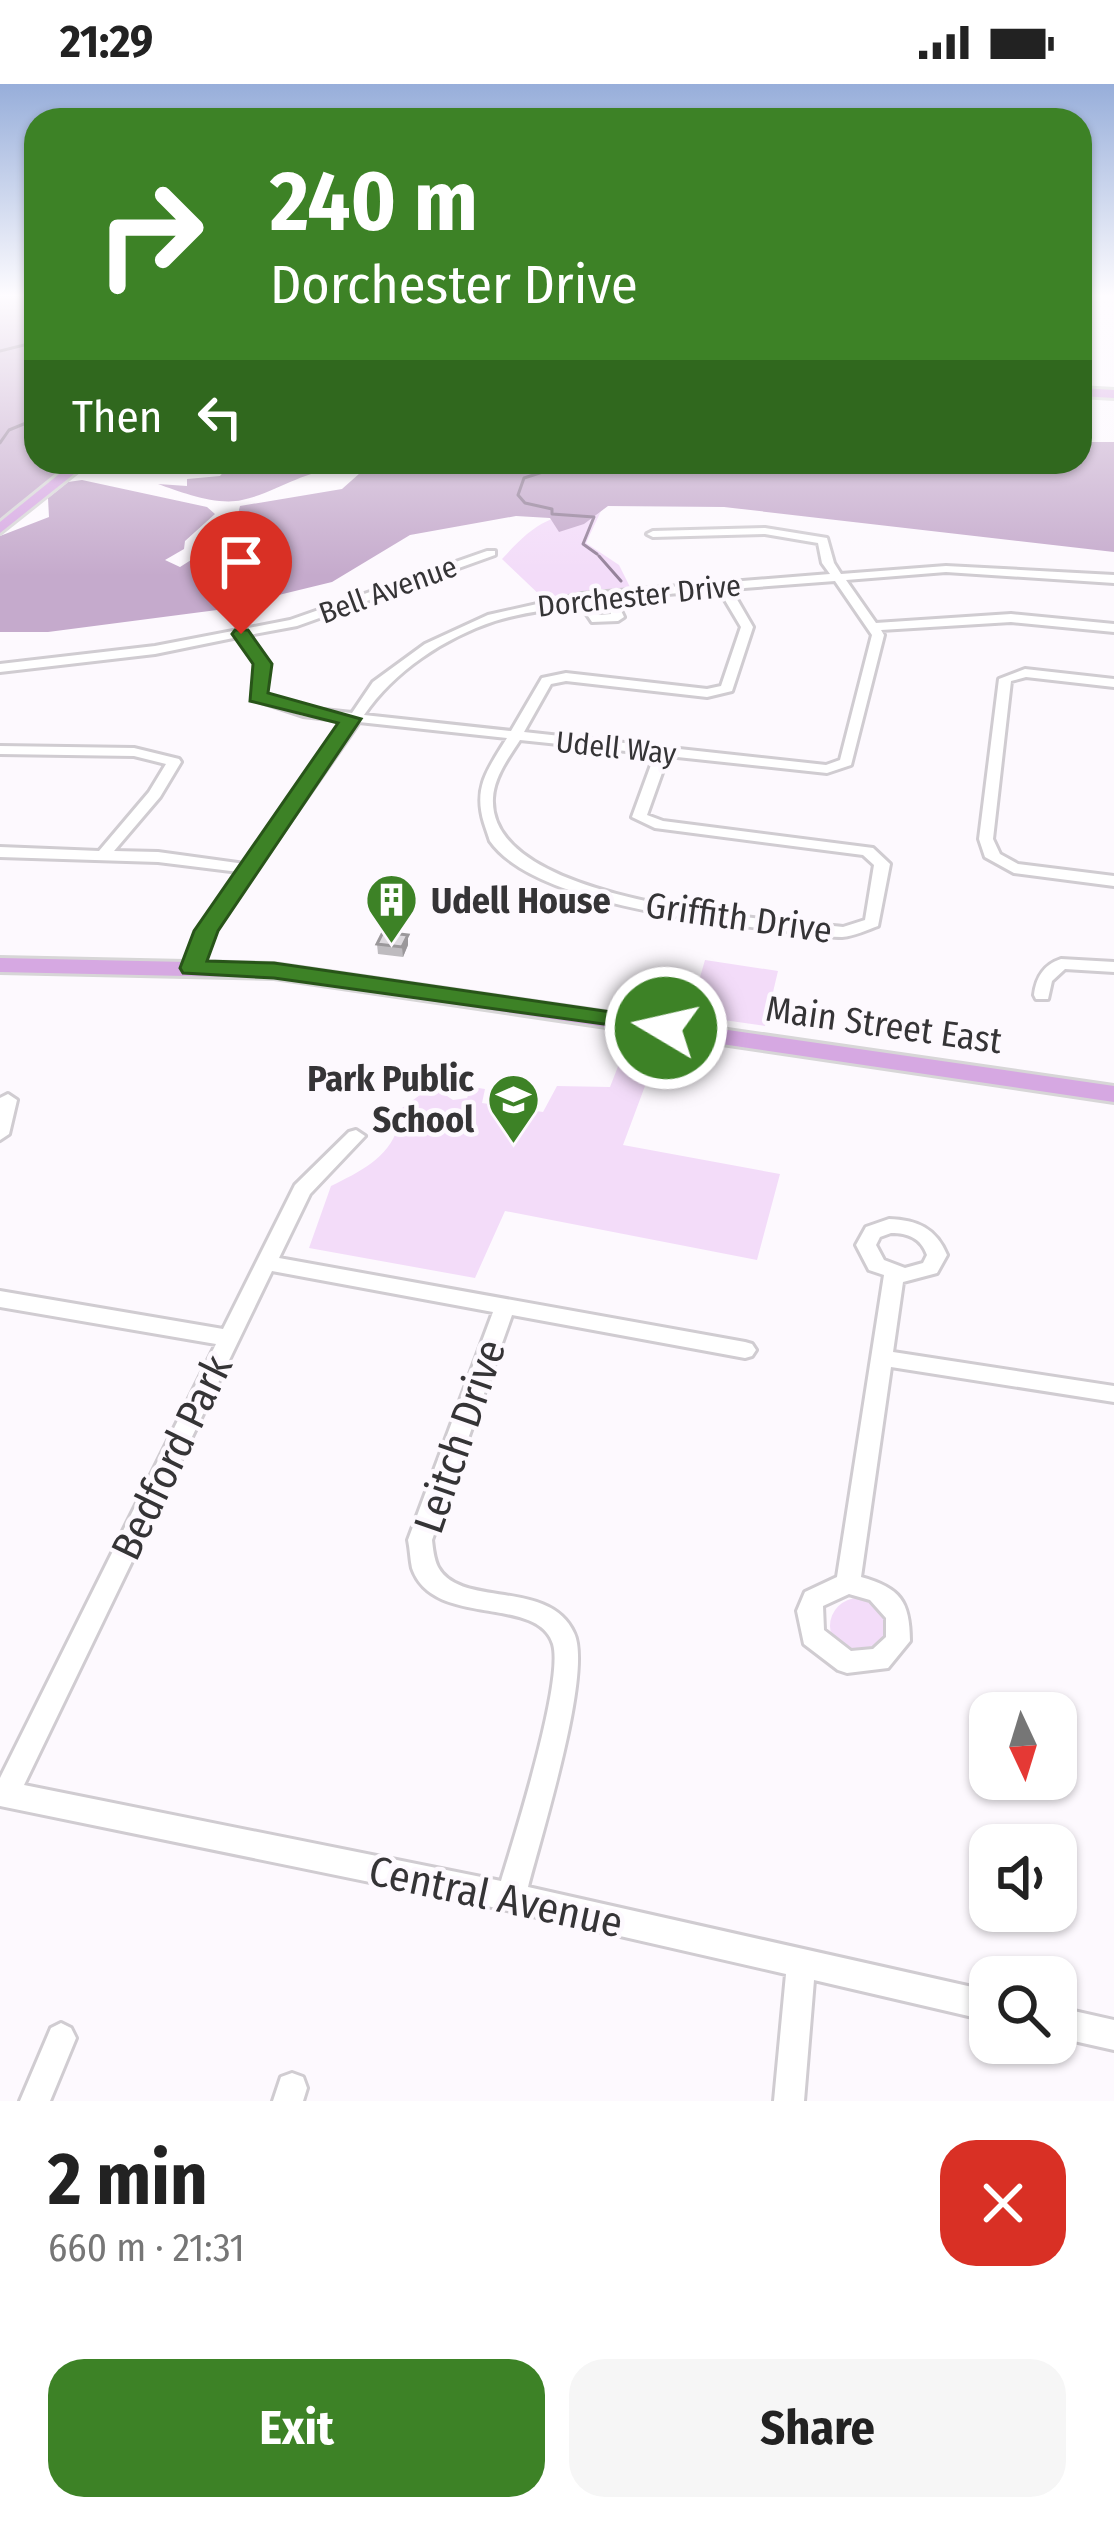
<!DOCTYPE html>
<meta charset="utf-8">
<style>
body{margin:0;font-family:"Fira Sans Condensed",sans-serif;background:#f6f6f6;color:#222;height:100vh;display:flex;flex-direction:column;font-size:45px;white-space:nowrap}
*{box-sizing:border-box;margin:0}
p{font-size:39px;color:#767676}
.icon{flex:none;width:66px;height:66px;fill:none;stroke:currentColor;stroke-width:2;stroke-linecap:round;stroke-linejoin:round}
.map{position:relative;height:2017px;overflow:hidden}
.panel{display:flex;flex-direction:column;background:#fff;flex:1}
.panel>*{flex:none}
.banner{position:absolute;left:24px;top:24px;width:1068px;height:366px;border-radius:36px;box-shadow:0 3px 9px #0004;background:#3d8226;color:#fff;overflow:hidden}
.needle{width:78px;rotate:176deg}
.tools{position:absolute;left:969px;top:1608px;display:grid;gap:24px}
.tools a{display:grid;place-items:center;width:108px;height:108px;border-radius:24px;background:#fff;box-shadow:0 3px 9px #0004;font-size:60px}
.pin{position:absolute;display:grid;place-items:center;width:102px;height:102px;color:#fff;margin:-123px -51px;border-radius:50% 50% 50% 0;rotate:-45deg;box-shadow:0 0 12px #0007}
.pin .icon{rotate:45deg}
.me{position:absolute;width:132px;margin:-66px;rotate:279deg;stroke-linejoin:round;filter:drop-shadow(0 0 9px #0008)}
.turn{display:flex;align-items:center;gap:42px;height:252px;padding:0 48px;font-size:54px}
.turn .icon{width:156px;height:156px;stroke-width:2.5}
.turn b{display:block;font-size:84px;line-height:102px}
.then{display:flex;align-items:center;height:114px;padding:0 48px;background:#0003;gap:24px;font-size:45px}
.round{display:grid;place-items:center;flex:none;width:126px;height:126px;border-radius:36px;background:#f6f6f6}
.overview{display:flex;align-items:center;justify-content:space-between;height:204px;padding:0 48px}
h1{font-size:72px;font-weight:700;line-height:90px}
.cta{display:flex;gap:24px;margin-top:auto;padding:24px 48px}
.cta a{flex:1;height:138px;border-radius:36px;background:#3d8226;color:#fff;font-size:48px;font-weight:700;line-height:138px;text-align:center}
.cta a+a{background:#f6f6f6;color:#222}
.status{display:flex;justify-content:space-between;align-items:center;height:84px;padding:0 60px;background:#fff;direction:ltr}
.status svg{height:33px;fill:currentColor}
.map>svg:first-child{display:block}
.green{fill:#f3dcf9}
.forest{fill:#c5aacc}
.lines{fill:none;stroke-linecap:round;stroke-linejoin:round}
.stream{stroke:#95829a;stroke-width:3}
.minor-casing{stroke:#d0ccd1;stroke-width:6}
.major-casing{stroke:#d7d6d7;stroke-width:6}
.minor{fill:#fff;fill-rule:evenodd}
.major{fill:#d6a8e2;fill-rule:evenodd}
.wall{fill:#bebbbf}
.shaded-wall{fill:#9b989b}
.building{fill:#ddd9de;stroke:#9b989b;stroke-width:3}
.route{fill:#3d8226;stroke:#285419;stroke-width:3}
.labels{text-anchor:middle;stroke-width:9;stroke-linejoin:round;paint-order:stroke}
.far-street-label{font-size:30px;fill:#353436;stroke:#fdf9fe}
.poi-label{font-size:36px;font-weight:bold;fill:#353436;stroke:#fdf9fe;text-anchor:start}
.street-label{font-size:36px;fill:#353436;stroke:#fdf9fe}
.near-street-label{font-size:42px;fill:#353436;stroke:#fdf9fe}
</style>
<div class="status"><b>21:29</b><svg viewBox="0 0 49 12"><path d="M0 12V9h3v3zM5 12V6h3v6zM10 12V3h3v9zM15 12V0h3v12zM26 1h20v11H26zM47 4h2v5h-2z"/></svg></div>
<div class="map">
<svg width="1114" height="2017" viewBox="0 0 1114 2017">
<rect width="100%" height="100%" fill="#fdf9fe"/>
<path class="green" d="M601 427 586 459 619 481 631 505 545 516 502 475C533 441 550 428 601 427Z
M705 876 778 887 765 942 689 931Z
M629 954 661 959 623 1061 780 1090 757 1176 505 1127 475 1194 309 1164 331 1102C359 1088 388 1075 398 1043L390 1033 439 997 447 998 444 1010 453 1016 467 1014 472 1003 485 1005 482 1019 543 1028 557 1002 610 1003Z
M830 1542a28 28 0 1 1 56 0a28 28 0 1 1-56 0Z"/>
<path class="forest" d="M0 210H36V378H75L0 440Z
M1080 358H1114V468L724 423 608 422 584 440 559 448 550 434 516 432 410 451 332 498 217 526 48 548H0V452L49 433 48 414 68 398 82 396 207 423 215 430 185 457 184 465 165 476 180 483 221 457 250 454 260 446V439L238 430 240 422 342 405 360 389C316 375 284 407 242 416 217 422 180 408 158 400L187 402V395L220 392 228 383 167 378H1080Z"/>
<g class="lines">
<path class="stream" d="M0 267 36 258
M0 359 9 346 36 335
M574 378 524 394 518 411 525 419 552 425V430L594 433 583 460 597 470
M599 472 621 497"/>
<defs>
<path id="minor" d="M765 444 827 454 834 479 841 490 946 482 1114 491V499L946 488 846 496 876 539 1011 530 1114 540V548L1011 538 881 546 884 551 851 681 827 689 668 672 647 731 663 737 873 764 890 780 878 842C867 846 854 852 842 853 821 853 798 848 777 846 707 838 532 818 490 757 489 754 485 742 484 739 473 703 488 685 507 654L359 638 214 847 198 886H186L184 883 198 847 239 788 158 778 0 773V763L99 767 149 708 166 680 134 672 0 670V662L134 664 179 675 181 678 160 713 114 767 158 768 245 780 346 637 303 632 252 615 256 580 238 553 155 570 0 588V580L155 562 290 536 487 467H495V471L297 542 249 551 268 580 264 610 305 624 352 629 373 598 425 560 488 531 582 510 830 490 822 479 818 459 765 450 653 453 647 450 653 447ZM835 497 872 551 840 676 826 681 524 648 551 600 566 597 707 613 732 607 753 543 731 505ZM719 506 741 543 721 602 707 605 566 589 542 594 511 647 364 631C394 587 444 554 495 537 522 528 552 526 580 520L592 538 618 537 624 533 615 514ZM604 515 611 530 599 531 591 518ZM520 656 655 670 632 733 655 744 863 771 874 781 865 836 843 843C769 835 487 820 493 714 494 693 509 673 520 656Z
M1025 585 1114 595V603L1026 593 1011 597 993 755 1000 770 1018 780 1114 792V802L1014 789 985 773 979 755 999 595Z
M1061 875 1114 878V888L1065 885 1052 897 1048 915H1036L1034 911C1036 894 1043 881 1061 875Z
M8 1010 17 1016 9 1050 0 1056V1014Z
M356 1046 365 1052 310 1110 279 1174 745 1258 752 1260 756 1266 752 1272 745 1274 512 1231 432 1456C433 1465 434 1475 438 1483 461 1525 549 1494 574 1549 593 1588 540 1755 528 1803L990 1907V1937L814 1896 804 2017H774L786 1890 511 1827 0 1722V1694L216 1260 0 1223V1207L223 1245 295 1101 349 1048ZM272 1187 493 1228 408 1456C410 1465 410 1475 412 1484 433 1545 537 1510 553 1560 564 1597 514 1754 501 1797L24 1701Z
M889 1135C917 1136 936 1144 947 1171L937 1189 903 1198 893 1268 1114 1302V1318L891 1283 861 1493C900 1504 910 1517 910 1557L888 1584 847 1589 838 1586 804 1560 797 1527 805 1508 837 1493 884 1191 869 1186 856 1161 866 1143ZM891 1149C908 1149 921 1154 927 1171L923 1179 905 1184 884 1176 876 1161 880 1153ZM849 1510 870 1516 886 1534V1553L873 1565 851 1567 824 1546 823 1522Z
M1056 1923 1114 1936V1966L1056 1953Z
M61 1939 71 1944 76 1954 50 2017H20L51 1944Z
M292 1989 303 1993 307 2004 303 2017H273L281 1993Z"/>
<path id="major" d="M1080 304 1114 306V314L1080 312Z
M74 378H89L0 449V438Z
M0 874 274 880 1114 1002V1018L274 894 0 888Z"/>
</defs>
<use href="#minor" class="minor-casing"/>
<use href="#major" class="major-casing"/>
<use href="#minor" class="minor"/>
<use href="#major" class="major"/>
</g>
<path class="wall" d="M408 851V861L403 873 378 870 377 860Z"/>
<path class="shaded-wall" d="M408 851V861L403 873 402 863Z"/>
<path class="building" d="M383 848 408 851 402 863 377 860Z"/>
<linearGradient id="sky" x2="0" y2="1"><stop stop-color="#97aeda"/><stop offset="0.43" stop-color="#fefcff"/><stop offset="1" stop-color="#fefcff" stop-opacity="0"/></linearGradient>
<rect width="1114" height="492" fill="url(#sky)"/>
<path class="route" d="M235 546H248L272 580 268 609 361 635 218 847 207 877 274 879 666 936 679 944 675 950 274 894 183 889 180 884 194 847 338 639 250 617 253 580 232 550Z"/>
<defs>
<symbol id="building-pin" viewBox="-11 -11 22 30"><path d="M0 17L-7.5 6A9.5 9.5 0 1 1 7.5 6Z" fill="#3d8226" stroke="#fdf9fe"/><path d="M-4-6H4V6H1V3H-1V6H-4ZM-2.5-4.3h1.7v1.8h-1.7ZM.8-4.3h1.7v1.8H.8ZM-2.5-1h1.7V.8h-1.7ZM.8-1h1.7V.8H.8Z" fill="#fff"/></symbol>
<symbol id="school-pin" viewBox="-11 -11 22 30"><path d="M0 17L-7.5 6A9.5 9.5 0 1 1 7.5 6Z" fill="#3d8226" stroke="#fdf9fe"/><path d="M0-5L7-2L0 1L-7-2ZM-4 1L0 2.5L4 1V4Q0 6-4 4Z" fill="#fff"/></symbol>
</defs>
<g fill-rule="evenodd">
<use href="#building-pin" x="362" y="786" width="59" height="81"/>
<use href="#school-pin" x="484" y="986" width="59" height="81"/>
</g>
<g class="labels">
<g class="far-street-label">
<text transform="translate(388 506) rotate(-20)" y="10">Bell Avenue</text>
<text transform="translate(639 512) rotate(-6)" y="10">Dorchester Drive</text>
<text transform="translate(616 664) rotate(6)" y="10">Udell Way</text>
</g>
<g class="poi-label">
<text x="431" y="829">Udell House</text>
<text x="474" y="1007" text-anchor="end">Park Public<tspan x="474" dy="41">School</tspan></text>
</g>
<g class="street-label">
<text transform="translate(739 833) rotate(8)" y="13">Griffith Drive</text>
<text transform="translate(884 940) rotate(8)" y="13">Main Street East</text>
</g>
<g class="near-street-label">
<text transform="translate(459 1352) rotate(-71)" y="15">Leitch Drive</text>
<text transform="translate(171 1373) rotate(-64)" y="15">Bedford Park</text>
<text transform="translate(496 1812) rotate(12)" y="15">Central Avenue</text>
</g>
</g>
</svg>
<div class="tools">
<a><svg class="needle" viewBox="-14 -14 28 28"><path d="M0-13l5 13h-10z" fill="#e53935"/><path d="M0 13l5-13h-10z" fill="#767676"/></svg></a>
<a><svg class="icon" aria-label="sound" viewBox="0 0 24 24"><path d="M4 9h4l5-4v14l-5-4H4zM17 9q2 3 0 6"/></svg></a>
<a><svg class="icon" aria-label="search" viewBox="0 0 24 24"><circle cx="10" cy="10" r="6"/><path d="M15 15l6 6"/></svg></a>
</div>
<div class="pin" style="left:241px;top:550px;background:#d93025"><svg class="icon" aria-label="arrive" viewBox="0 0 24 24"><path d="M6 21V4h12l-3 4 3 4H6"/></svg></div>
<svg class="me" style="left:666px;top:944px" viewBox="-20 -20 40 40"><circle r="17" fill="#3d8226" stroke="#fff" stroke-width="3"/><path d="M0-11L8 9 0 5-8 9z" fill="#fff"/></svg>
<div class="banner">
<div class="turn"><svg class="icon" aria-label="right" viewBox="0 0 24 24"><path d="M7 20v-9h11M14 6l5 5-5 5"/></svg><div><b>240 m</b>Dorchester Drive</div></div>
<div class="then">Then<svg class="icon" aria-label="left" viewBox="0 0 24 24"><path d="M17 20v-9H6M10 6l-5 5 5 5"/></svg></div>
</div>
</div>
<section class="panel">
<div class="overview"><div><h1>2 min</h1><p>660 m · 21:31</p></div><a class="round" style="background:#d93025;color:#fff"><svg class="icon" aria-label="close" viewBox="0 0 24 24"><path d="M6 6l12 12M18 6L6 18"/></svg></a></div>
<div class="cta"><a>Exit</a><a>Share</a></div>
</section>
